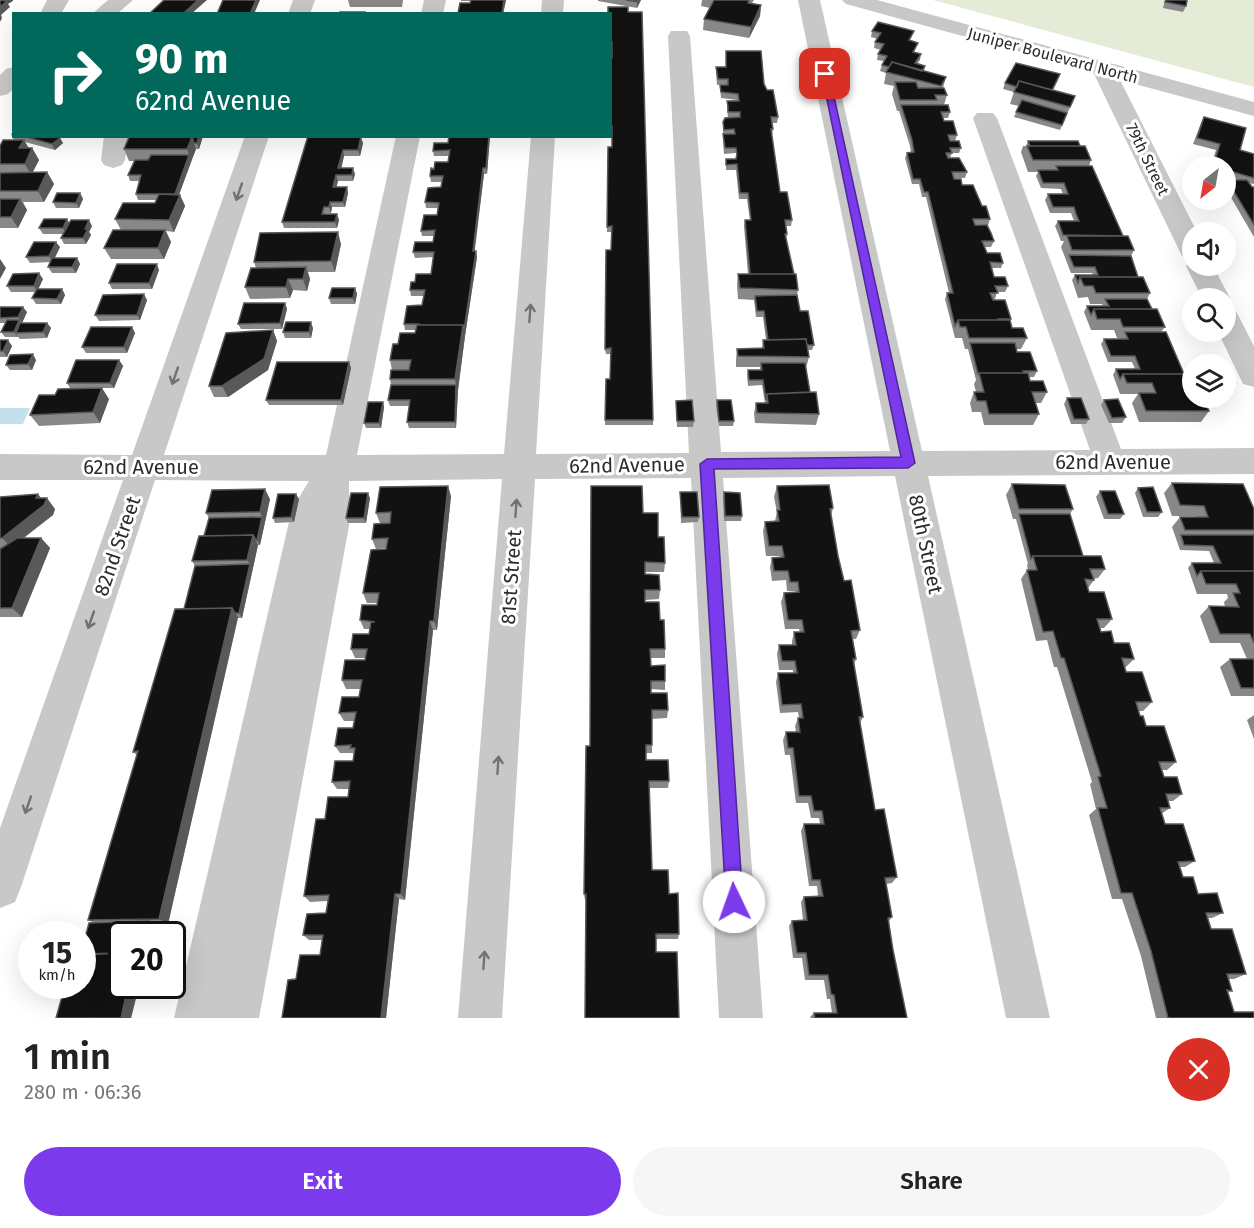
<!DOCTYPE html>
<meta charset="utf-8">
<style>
body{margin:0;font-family:"Fira Sans",sans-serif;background:#f6f6f6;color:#222;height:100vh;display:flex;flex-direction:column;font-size:22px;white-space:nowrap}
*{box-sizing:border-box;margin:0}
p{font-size:20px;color:#767676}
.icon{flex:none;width:33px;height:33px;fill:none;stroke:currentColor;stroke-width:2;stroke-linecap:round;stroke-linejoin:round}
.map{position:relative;height:1018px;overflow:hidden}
.drawer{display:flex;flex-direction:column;background:#fff;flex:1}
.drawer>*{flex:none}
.guide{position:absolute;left:12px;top:12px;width:600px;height:126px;border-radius:0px;box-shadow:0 6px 24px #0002;background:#00695c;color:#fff;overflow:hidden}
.needle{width:39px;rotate:211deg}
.controls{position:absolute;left:1182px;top:156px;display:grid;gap:12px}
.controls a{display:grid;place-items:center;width:54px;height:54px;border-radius:50%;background:#fff;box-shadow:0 6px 24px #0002;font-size:30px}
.speed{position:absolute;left:18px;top:921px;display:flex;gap:12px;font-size:30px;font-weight:700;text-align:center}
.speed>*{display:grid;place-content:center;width:78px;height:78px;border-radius:50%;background:#fff;box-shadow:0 6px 24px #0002;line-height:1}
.speed small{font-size:15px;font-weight:400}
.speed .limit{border:3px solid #111;border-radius:9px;background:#fff;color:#111}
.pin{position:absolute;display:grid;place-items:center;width:51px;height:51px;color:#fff;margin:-26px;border-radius:12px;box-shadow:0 3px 9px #0006}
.me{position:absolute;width:66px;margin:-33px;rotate:357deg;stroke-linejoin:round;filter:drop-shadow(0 0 4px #0008)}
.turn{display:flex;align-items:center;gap:21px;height:126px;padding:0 24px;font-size:27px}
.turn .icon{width:78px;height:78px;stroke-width:2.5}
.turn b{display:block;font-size:42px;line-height:51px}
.round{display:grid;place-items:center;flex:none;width:63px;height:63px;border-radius:32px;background:#f6f6f6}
.overview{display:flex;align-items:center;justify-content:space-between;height:102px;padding:0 24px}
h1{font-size:36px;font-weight:600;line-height:45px}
.action{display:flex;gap:12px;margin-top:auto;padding:12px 24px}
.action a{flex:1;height:69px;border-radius:36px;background:#7c3aed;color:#fff;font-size:24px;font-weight:600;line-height:69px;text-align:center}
.action a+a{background:#f6f6f6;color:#222}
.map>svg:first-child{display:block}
.green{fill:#e4ebd7}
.water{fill:#c2e1ec}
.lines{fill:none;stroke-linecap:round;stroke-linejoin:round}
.minor{fill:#c8c8c8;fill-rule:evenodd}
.wall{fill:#888}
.shaded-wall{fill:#595959}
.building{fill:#121212;stroke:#595959;stroke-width:1.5}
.oneway{stroke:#727272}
.route{fill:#7c3aed;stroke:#51269a;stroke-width:1.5}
.labels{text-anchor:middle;stroke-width:6;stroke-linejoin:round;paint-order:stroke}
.far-street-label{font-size:16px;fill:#2b2b2b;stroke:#fff}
.street-label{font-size:20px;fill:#2b2b2b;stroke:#fff}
</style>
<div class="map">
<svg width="1254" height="1018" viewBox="0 0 1254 1018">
<rect width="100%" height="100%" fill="#fff"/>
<path class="green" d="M933 0H1254V87Z"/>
<path class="water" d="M0 408H30L23 424H0Z"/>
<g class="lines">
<path class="minor" d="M47 0H69L61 14H40Z
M108 0H133L117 14H92Z
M293 0H315L310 14H288Z
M424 0H446L443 14H421Z
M542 0H564L563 14H541Z
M798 0H820L922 451 1090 450 973 118 977 113H993L997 118 1121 449 1254 448V474L928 476 1050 1018H1006L895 476 723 478 763 1018H719L691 478 535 479 502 1018H458L502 479 349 481V526L259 1018H174L292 509 309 481 155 480 21 887 15 902 0 908V828L123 480H0V454L132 455 245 136H269L164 455H326L396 136H420L357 455 504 454 531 136H555L536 454 689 453 668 36 671 31H687L690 36 721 452 890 451Z
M842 0H877L1254 102V116L1120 80 1197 232H1192V266H1213L1230 298 1226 305V298H1202L1186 266 1192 259 1182 256 1179 250 1093 72 846 4Z
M14 67V88L8 94 0 96V75L6 69Z
M104 136H128L125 160 122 165 113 168 104 165 101 160Z
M1226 308 1236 311 1254 346V387L1243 384 1218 332H1226Z"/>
</g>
<path class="wall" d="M348 0H403L402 7H350Z
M461 0H506L503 14H458L460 3H470L471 1H461Z
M598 0H641L637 8 598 1Z
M702 0H754L752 3 761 5 760 16 749 38 703 30 704 19 710 8 701 6Z
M1165 0H1187L1186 6 1183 12 1163 8Z
M610 14 653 420V425H605L606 379H610L611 354H606L605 349 611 250V232H607L608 147H612V132H610V58H612V48H610Z
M872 31H914L910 41 916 48 914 52 921 54 920 60 917 64 925 66 924 71 946 77 943 88 947 95 944 105 950 112 948 118H943L944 121 957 135 955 141 961 148 959 153H952L950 158 967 172 965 178H954L962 185 982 206 990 219 988 225 975 224 994 241 991 247H984L987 253 1003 263 1001 268H991L994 277 1008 286 1005 292H997L995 299H992L1011 319 1010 321 1012 328 1027 338 1021 349H1016L1017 352 1037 371 1034 377H1029L1030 381 1047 392 1041 403H1035L1039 414 1033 425H984L981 412H972L970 403 974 392H976L974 384 976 380 968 349H965L962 338H955L945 299 947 293H949L926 197H922L919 184H912L905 158 907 153H911L910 146 899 111H897L892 94 894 86 884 84 886 73 880 71 882 65 884 61 877 60 878 54 881 50 874 48 875 42 878 39 871 37Z
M726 51 764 84 778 117 777 123H772L773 129 772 135 780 192 792 220 791 226H786L787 234 786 240 798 290 797 295 800 311 814 345 812 350H808L809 357 806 368 810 392 819 414 816 425 755 423 754 413 756 403H765L762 385 748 386 747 375 748 370H760V367H736V360L737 349 762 348 763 340H766L763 317H756L754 300 738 299 737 285 738 274H748L744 226 745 220H750L747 199H739L736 170H726V159H736V153L724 154 723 140V122L728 118 727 107V101L737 100 721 98 720 85 727 84 717 85 716 73V67H726Z
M1058 80 1053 90 1075 96 1060 130 1014 117 1019 106 1010 104 1014 92 1003 89 1005 83Z
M1204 117 1240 150 1254 154V184L1249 183 1252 187H1254V237L1226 189V182L1227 180H1238L1226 176V166H1211L1216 150 1193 144 1201 123Z
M14 131V136H59L58 137 63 143 55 150 25 142 29 148H32L39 160 33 172H47L54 184 44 202H23L27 210 18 228H0V146L16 140H14L11 134Z
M203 136 199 149H196L191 161 179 195H180L185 206 174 232 166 231 171 242 164 259H111L104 248 121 230 115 219 155 203 157 200H138L136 194 140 181H130L128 175 134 161H129L124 149 149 137Z
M308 136 363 143 360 156H344L341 168 355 174 353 181H338L336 187H347L348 193 345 207H332L331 213H326L325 214H337L339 220 337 228H284L282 222Z
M437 136H490L487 174H484L474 251H476L477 257 465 336 458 390 456 428H409L407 422 410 406H390L388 400 391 385 390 379 392 370 390 360 398 344 415 333 416 330H405L404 324 422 305 424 296H411L410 290 415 282 431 274 433 257 415 258 413 252 433 242 434 236H422L421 231 437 215 438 208H426L425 202 441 187 442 182H431L430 176 434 169 448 162 449 156H434L433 151 448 143 449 138H437Z
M1028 141 1080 146 1091 160 1089 166 1123 236 1134 250 1131 256 1138 277 1150 293 1147 299 1152 309 1165 327 1161 332 1184 374 1209 411 1201 422H1139L1132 403 1138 394H1120L1113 375 1116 369H1135L1132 362H1108L1101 344 1104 339H1122L1117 338 1114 330H1091L1084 312 1087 306H1103L1102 304H1090L1088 297 1078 298 1072 280 1075 275H1093L1092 273H1071L1061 247 1064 241H1061L1055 226 1058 221H1074L1071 213H1050L1045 200 1048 194H1063L1061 189 1041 188 1036 176 1038 172H1028L1021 152 1023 146H1026Z
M80 193 83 199 79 208H56L53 202Z
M69 223 92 226 89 232 91 235 86 244H64L61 238 63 234H43L39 228Z
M341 244 335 272H308L310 279 307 291 293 290 290 298 250 299 245 287 256 268 254 262Z
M60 247 54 258H77L80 264 76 273H52L48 267 51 262 30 263 26 257Z
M159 270 152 289H112L109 283Z
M43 279 38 289H62L65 295 61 304H36L32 298 36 292H11L7 286Z
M355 288 357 294 355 304H331L329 298Z
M147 300 140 320 99 321 95 315Z
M285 303 287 309 282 329H241L238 324Z
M0 307 27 312 22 323H47L51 328 47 338 20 339 18 337H5L1 332 5 323H0Z
M132 327 135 333 127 353H86L82 347Z
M313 328 311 338H285L283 332Z
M273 330 277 341 268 370 228 397H214L209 386Z
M0 340 12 346 7 357H0Z
M36 360 32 370H10L6 365Z
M119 360 123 366 114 388H70L67 383Z
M349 362 351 368 343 405H269L266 400Z
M1067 398 1089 419 1086 424H1071L1064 404Z
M109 399 100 423 39 426 30 415Z
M717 400 734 421 733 426H719L716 406Z
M1104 400 1126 417 1122 423H1109L1101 405Z
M676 401 694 421 693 427H677Z
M383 402 384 407 381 428H366L364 423Z
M1172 483 1254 509V696H1231L1220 667 1230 659H1247L1240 643H1210L1200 616 1209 606 1225 607 1224 602 1228 598 1227 594H1197L1188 568 1192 563H1214L1209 551 1180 550 1172 527 1180 517H1196L1195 516H1172L1164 493Z
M1012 484 1073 509 1070 514 1083 556 1105 569 1098 578 1093 579 1094 580 1088 588 1089 592 1112 619 1104 628H1100L1101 632 1134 659 1126 667H1125L1126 672 1152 702 1143 711H1138L1140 716 1146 726 1176 762 1167 770H1162L1164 777 1182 794 1173 801H1168L1170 808 1161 814 1165 824 1195 861 1185 867H1180L1183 877 1198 894 1223 913 1212 918H1208L1211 929 1246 974 1234 979H1228L1232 991 1228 992 1234 1012 1254 1018H1156L1141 956 1122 899H1112L1089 815 1096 809 1090 784 1092 782 1057 667H1054L1047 640 1036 641 1021 579 1027 570H1028L1027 565 1028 564 1016 519H1013L1006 495Z
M777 486 833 508 831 516 838 556 844 581 860 630 856 639H853L856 659 854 665 863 717 860 723 875 810 897 877 892 883 886 884 892 917 889 921 893 950 907 1018H811L810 1017 814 1013H832L830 999H827L824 980H805L802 958H793L789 926 792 921 803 920 801 902 804 897 818 896 817 886H809L801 831 804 824H820L819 818H811L808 803H796L790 755H785L783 740 786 732H796L795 726 798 718H799L798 712 780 713 776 682 778 673H793V670H779L777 654 779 645H792V641L794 632H800L799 629H785L781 602 784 593 796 592 795 591H787L786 580 772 581 770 567 772 558 780 557V556H766L763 531 765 522 775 521 777 512 774 497Z
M1138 488 1162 512 1158 517H1143L1135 493Z
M1100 491 1124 514 1120 519H1104L1096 497Z
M680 492 699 517 698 522 681 523Z
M724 492 742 516 741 521H724L723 498Z
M451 496 437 630H433L405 900 399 899 386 1018H282L296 979 320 955 322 940H309L303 935 326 913 328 901 310 902 304 896 325 819 348 797 350 789H337L332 782 353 761 354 755 353 753H340L335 746 353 728 354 721H344L339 713 359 697 361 689H346L342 680 365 660V658H355L351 649 369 634V629H364L360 620 377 605 378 603H367L363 593 386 549V548L376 549 372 539 390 523H380L376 513Z
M0 497 41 498 55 509 53 515 24 538H41L50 548 22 617H0V549L2 548H0Z
M370 498 366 523H348L346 518Z
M270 499 260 545H258L242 618H238L168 924H154L151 934 122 986H139L131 1018H56L82 986 94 923 88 920 137 755 133 752 184 609 195 566 192 561 204 536 209 518 206 513Z
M299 499 294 522 275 523 273 518Z
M643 513 658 537 665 563 664 572H645V574L660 590 659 599 645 600V602L660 620 665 649V658H651V666L665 681V690L651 689V693L668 710 667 718 652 719V753H646V760L669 781 668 788H649L652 870 669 894 679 934 678 939H656V952L586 900H585L584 894 590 746Z
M1254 715V739L1247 720Z"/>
<path class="shaded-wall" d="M3 0H13V1L8 4 10 7 1 15 2 18 0 22V7Z
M198 0H207L191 14H183Z
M256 0H260L254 14H250Z
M504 0H506L503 14H502Z
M638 0H641L637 8V2Z
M761 5 760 16 749 38 751 27Z
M199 136H203L199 149 197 143Z
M489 136H490L487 174 486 168Z
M192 137 196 149 177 200 175 194 189 155 187 149Z
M361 137 363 143 360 156 358 150Z
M60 138 63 143 55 150 52 144Z
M24 140 30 151 19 148Z
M32 148 39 160 31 175 25 164Z
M343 150 344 156 340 174 338 168Z
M353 168 355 174 353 181 352 175Z
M483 168 484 174 474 257 473 251Z
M47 172 54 184 44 202 38 191Z
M336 175 338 181 335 193 333 187Z
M347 187 348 193 345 207 343 202Z
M80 193 83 199 79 208 76 203Z
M180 195 185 206 174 232 169 220Z
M20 199 27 210 18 228 11 217Z
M330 202 332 207 331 213 329 207Z
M337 214 339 220 337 228 335 222Z
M67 219 70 224 66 234 63 228Z
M89 220 92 226 89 232 91 235 86 244 83 238 85 229Z
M165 230 171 242 164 259 158 248Z
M338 232 341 244 335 272 331 261Z
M56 242 60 247 53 262 49 256Z
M476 251 477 257 465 336 458 390 456 428 455 422 456 385 455 379 463 325Z
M77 258 80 264 76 273 72 267Z
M0 259 6 268 0 279Z
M157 264 159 270 152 289 149 283Z
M306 267 310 279 307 291 303 279Z
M39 273 43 279 37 292 34 286Z
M288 279 293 290 290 298 286 287Z
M355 288 357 294 355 304 353 298Z
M62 289 65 295 61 304 57 299Z
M144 294 147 300 140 320 137 315Z
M285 303 287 309 282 329 280 323Z
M23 307 27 312 22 323 18 317Z
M19 320 23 326 16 333 18 337 14 332Z
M311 322 313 328 311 338 309 332Z
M47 323 51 328 47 338 43 332Z
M132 327 135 333 127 353 124 347Z
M273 330 277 341 268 370 228 397 222 386Z
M8 340 12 346 7 357 3 351Z
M33 354 36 360 32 370 28 364Z
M119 360 123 366 114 388 110 383Z
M349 362 351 368 343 405 341 400Z
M102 388 109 399 100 423 93 412Z
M383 402 384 407 381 428 379 423Z
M448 486 451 496 437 630 434 621Z
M265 489 270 499 260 545 257 540 262 517 260 512Z
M368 493 370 498 366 523 364 518Z
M38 494 45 503 47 498 55 509 53 515 11 547 2 538Z
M296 494 299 499 294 522 291 517Z
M253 535 258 545 242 618 239 613 250 564 247 560Z
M41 538 50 548 22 617 12 608Z
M232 608 238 617 168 924 159 919Z
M430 621 433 630 405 900 401 894Z
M395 894 399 899 386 1018H381Z
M149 921 154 924 151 934H146Z
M128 986H139L131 1018H121Z"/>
<path class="building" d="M0 0 7 1 0 7Z
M164 0H198L183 14H149Z
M223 0H256L250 14H217Z
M471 0H504L502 14 458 13 460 3H470Z
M626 0H638L637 2Z
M714 0H749L748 3 761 5 751 27 704 19Z
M1166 0H1187L1186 6 1165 2Z
M608 7H628V12H642L653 420H605L606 379H610L611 348 605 349 606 250H611L612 226 607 227 608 147H612V126H610V58H612V42H610V14H608Z
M340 12H365V14H340Z
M878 22 914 31 909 40 918 43 913 52 921 54 915 63 925 66 922 71 892 62 889 67 882 65 887 56 878 54 884 44 875 42 881 33 872 31Z
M726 51H761L764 84 767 90H773L778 117H771L773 129H771L780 192H787L792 220H785L787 234H785L794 274H750L745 220H751L748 193H740L737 164 726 165V159H736L737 154 736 148H725L723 134H735L734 129 724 130 723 122 725 118 740 117V112H728V106L727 101H739L738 94 721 92 720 85H728V79H718L716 67H726Z
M892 62 946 77 941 86 886 72Z
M1016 63 1060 74 1052 90 1019 81 1017 87 1005 83Z
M1019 81 1075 96 1070 107 1014 92Z
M895 82H916L918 88H944L947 95H935L937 100H900Z
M1022 100 1067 113 1062 125 1016 112Z
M901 105H948L950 112H941L944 121H953L957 135H948L950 141H959L961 148H950L952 153H946L948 158H959L967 172H952L954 179H961L962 185H973L982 206H986L990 219H973L975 225H987L991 233 994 241H982L987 253H1000L1003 263 990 262 994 277H1005L1008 286H995L998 293H990L993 300H1005L1011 319H998V320H958L955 326 947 293H953L928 192H924L920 179H913L907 153 914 152 912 140Z
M1204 117 1246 128 1240 150 1254 154V178L1226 170V166H1213L1220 144 1197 138Z
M22 136H56L60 138 52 144Z
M149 136H199L197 143H194L192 137Z
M308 136 361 137 358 150H343L338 168H353L352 175H336L333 187H347L343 202H330L329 207H324L322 214H337L335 222H282Z
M449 136H489L486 168H483L473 251H476L464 330 463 325H419V324H404L407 306 422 305 425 290H410L411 282H415L416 274H431L434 252H413L415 242H433L435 230 421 231 424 215H437L439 203 425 202 428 188 441 187 443 176H430L431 168 434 169 435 162H448L450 150 433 151 434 143H448Z
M129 137H192L187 149H124Z
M3 140H24L19 148H32L25 164H0V146Z
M1028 141H1078L1080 146H1030Z
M1027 146H1085L1091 160H1033Z
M151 155H189L175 194H136L141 175H128L135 160H148Z
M1056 166H1092L1123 236 1063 235 1058 221H1079L1076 214 1074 207H1053L1048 194H1068L1064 183H1043L1038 170H1058Z
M47 172 38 191H0V173Z
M1227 180H1247L1252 187H1254V225Z
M57 193H80L76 203 53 202Z
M159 194 180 195 169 220 115 219 123 203H155Z
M0 199H20L11 217H0Z
M44 219H67L63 228H39Z
M71 220H89L85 229H88L83 238H61Z
M113 230H165L158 248H104Z
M338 232 331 261 254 262 260 233Z
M1067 236H1128L1134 250H1072Z
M34 242H56L49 256 26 257Z
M1069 255 1131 256 1138 277H1080L1078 283 1075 275H1098L1095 267H1074Z
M52 258H77L72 267H48Z
M117 264H157L149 283H109Z
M306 267 303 279H288L286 287H245L251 268Z
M39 273 34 286H7L13 274Z
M738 274H796L798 290 740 288Z
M1080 277H1143L1150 293H1096L1093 286H1084Z
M332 288H355L353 298H329Z
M37 289H62L57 299 32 298Z
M144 294 137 315H95L103 295Z
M797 295 800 311H808L814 345H807L806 339 768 340 764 311H757L755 296Z
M1105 299H1147L1152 309H1094L1091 315 1087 306H1109Z
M244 303H285L280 323 238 324Z
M0 307H23L18 317 0 318Z
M1094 309H1157L1165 327H1123L1120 319H1097Z
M7 320H19L14 332H1Z
M958 320H1010L1012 328H1023L1027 338H969L966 327H960Z
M286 322H311L309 332H283Z
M20 323H47L43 332 16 333Z
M417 325H463L455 379H390L391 370H409L411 360H390L393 344H398L400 333H415Z
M91 327H132L124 347H82Z
M273 330 264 359 222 386H209L226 333Z
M1125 332H1166L1184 374H1123L1120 379 1116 369H1140L1135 356H1111L1104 339H1128Z
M806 339 809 357 738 356 737 349 764 348 763 340Z
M0 340H8L3 351H0Z
M970 343H1015L1017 352H1030L1037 371H1023L1024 373H979L978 374Z
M33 354 28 364 6 365 10 355Z
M76 360H119L110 383H67Z
M277 362H349L341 400H266Z
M761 363H805L810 392 767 394 766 400 763 380H749L748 370H762Z
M979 373H1028L1030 381H1043L1047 392H1032L1039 414H989L986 401H977L974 392H984Z
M1123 374H1192V398H1203L1209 411H1146L1139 393H1156L1152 383H1127Z
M391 385H456L455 422H407L410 400H388Z
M102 388 93 412 30 415 39 395H55L58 389Z
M816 392 819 414 757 413 756 403H768L767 394Z
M1067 398H1081L1089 419H1074Z
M1118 399 1126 417 1112 418 1104 400Z
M692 400 694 421H677L676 401Z
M717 400H731L734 421H719Z
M368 402H383L379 423H364Z
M1172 483 1243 484 1254 509V530H1185L1180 517H1208L1204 506 1180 505Z
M1012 484 1065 485 1073 509H1019Z
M829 485 833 508 830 509 838 556 844 581 851 580 860 630 851 631 856 659H853L863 717H859L875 810 884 809 897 877 885 878 892 917 888 918 893 950 907 1018H815L814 1013H837L834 995 831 994 828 975H809L806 953H797L792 921 807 920 804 897 823 896 820 880H812L804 824H824L822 811H814L811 796H799L793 748H788L786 732H800L798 718H803L801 704 782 705 778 673H797L795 661H782L779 645H796L794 632H804L802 620H788L784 593 799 592 798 582H790L788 571H774L772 558 784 557 782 546H769L765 522 779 521 777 510H780L777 486Z
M448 486 434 621H430L401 894H395L381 1018H282L288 980 296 979 300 955H320L323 935H303L307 914 326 913 329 895 304 896 316 819H325L328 797H348L350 781 332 782 335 761H353L355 748H350L351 745 335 746 338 728H353L356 712 339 713 342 697H359L362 680H342L345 660H365L367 649H351L353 634H369L371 622H375L360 620 362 605H377L379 593H363L371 550 386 549 388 538 372 539 374 524 390 523 391 512 376 513 380 487Z
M591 486H642L643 513H658V537H664L665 563 645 562V574L659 575 660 590H645V602H659L660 620H664L665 649H650L651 666 665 665V681H651V693H667L668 710H652V745H646V760H668L669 781H649L652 870H668L669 894 678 893 679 934H656V952H677L679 1018H585L586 894H584L586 746H590Z
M1153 487 1162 512H1147L1138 488Z
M265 489 260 512 206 513 212 490Z
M1100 491H1115L1124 514H1108Z
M680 492H697L699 517H682Z
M724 492 740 493 742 516H725Z
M351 493H368L364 518H346Z
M38 494 36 498H47L44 505 2 538H0V497Z
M278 494H296L291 517 273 518Z
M1019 514H1070L1083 556H1033L1031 559Z
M262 517 257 540H256L253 535 204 536 209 518Z
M253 535 247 560 192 561 199 536Z
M1181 535H1254V571H1201L1197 576 1192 563H1221L1213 546 1184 545Z
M17 538H41L12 608H0V549Z
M1033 556H1101L1105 569H1090L1094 580 1085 579 1089 592H1104L1112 619H1097L1101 632 1111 631 1114 643H1129L1134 659 1122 658 1126 672H1142L1152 702H1136L1140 716H1143L1146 726H1164L1176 762H1159L1164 777H1177L1182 794H1166L1170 808H1160L1165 824H1183L1195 861 1178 862 1183 877H1193L1198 894 1217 893 1223 913H1206L1211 929H1232L1246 974H1227L1232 991 1227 990 1234 1012H1254V1018H1168L1151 951 1132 893H1121L1098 808H1107L1098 777 1101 776 1064 658H1061L1053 631 1043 632 1027 570H1037Z
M250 564 239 613H235L232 608 184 609 195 566Z
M1201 571H1254V643L1250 634H1220L1209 606 1239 607 1233 593H1240L1236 584H1206Z
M232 608 159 919 88 920 138 751 133 752 175 609Z
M1230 659H1254V688H1241Z
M149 921 146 934H122V953L82 954V948L89 923Z
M122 953V986H128L121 1018H56L65 986H82V955Z"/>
<defs><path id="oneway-shaft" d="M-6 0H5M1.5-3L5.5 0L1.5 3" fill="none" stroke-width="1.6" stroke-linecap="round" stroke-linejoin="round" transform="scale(1.5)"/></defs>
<g class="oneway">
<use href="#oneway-shaft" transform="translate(239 192) rotate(109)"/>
<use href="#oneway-shaft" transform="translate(530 313) rotate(-86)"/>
<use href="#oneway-shaft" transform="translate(175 376) rotate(109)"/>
<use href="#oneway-shaft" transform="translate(516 508) rotate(-86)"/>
<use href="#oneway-shaft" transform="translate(91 620) rotate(109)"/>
<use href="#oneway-shaft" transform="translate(498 765) rotate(-86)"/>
<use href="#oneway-shaft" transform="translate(28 805) rotate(109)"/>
<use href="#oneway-shaft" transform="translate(484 960) rotate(-86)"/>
</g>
<path class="route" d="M821 71 829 74 915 463 908 468 714 469 743 902 740 909 734 911 728 909 726 902 700 464 707 459 901 457Z"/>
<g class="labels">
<g class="far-street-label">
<text transform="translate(1053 55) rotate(15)" y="6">Juniper Boulevard North</text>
<text transform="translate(1148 159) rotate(64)" y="6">79th Street</text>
</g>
<g class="street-label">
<text x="1113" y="469">62nd Avenue</text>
<text transform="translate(627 465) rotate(-1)" y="7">62nd Avenue</text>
<text x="141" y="474">62nd Avenue</text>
<text transform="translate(926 544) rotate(78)" y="7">80th Street</text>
<text transform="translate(117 546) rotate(-71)" y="7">82nd Street</text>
<text transform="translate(511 577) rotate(-86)" y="7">81st Street</text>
</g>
</g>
</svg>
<div class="controls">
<a><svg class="needle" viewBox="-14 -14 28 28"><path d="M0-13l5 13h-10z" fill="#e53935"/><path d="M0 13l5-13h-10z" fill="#767676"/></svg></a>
<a><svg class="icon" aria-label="sound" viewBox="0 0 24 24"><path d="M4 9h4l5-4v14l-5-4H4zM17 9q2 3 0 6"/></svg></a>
<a><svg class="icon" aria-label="search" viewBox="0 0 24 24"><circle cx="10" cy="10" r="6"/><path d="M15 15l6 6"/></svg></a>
<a><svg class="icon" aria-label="layers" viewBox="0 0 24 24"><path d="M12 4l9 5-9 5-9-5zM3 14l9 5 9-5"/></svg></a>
</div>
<div class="speed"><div>15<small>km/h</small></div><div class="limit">20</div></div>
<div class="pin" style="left:825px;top:74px;background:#d93025"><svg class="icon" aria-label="arrive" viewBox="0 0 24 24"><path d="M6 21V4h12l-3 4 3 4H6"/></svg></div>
<svg class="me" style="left:734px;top:902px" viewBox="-20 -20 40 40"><circle r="19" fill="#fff"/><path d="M0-13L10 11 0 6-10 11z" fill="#7c3aed"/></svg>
<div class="guide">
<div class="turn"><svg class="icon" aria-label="right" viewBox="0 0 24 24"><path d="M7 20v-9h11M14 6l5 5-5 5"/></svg><div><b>90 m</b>62nd Avenue</div></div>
</div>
</div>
<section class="drawer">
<div class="overview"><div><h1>1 min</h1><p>280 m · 06:36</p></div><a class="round" style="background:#d93025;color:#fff"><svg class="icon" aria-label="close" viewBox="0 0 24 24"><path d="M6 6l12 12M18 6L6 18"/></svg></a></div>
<div class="action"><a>Exit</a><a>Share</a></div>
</section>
